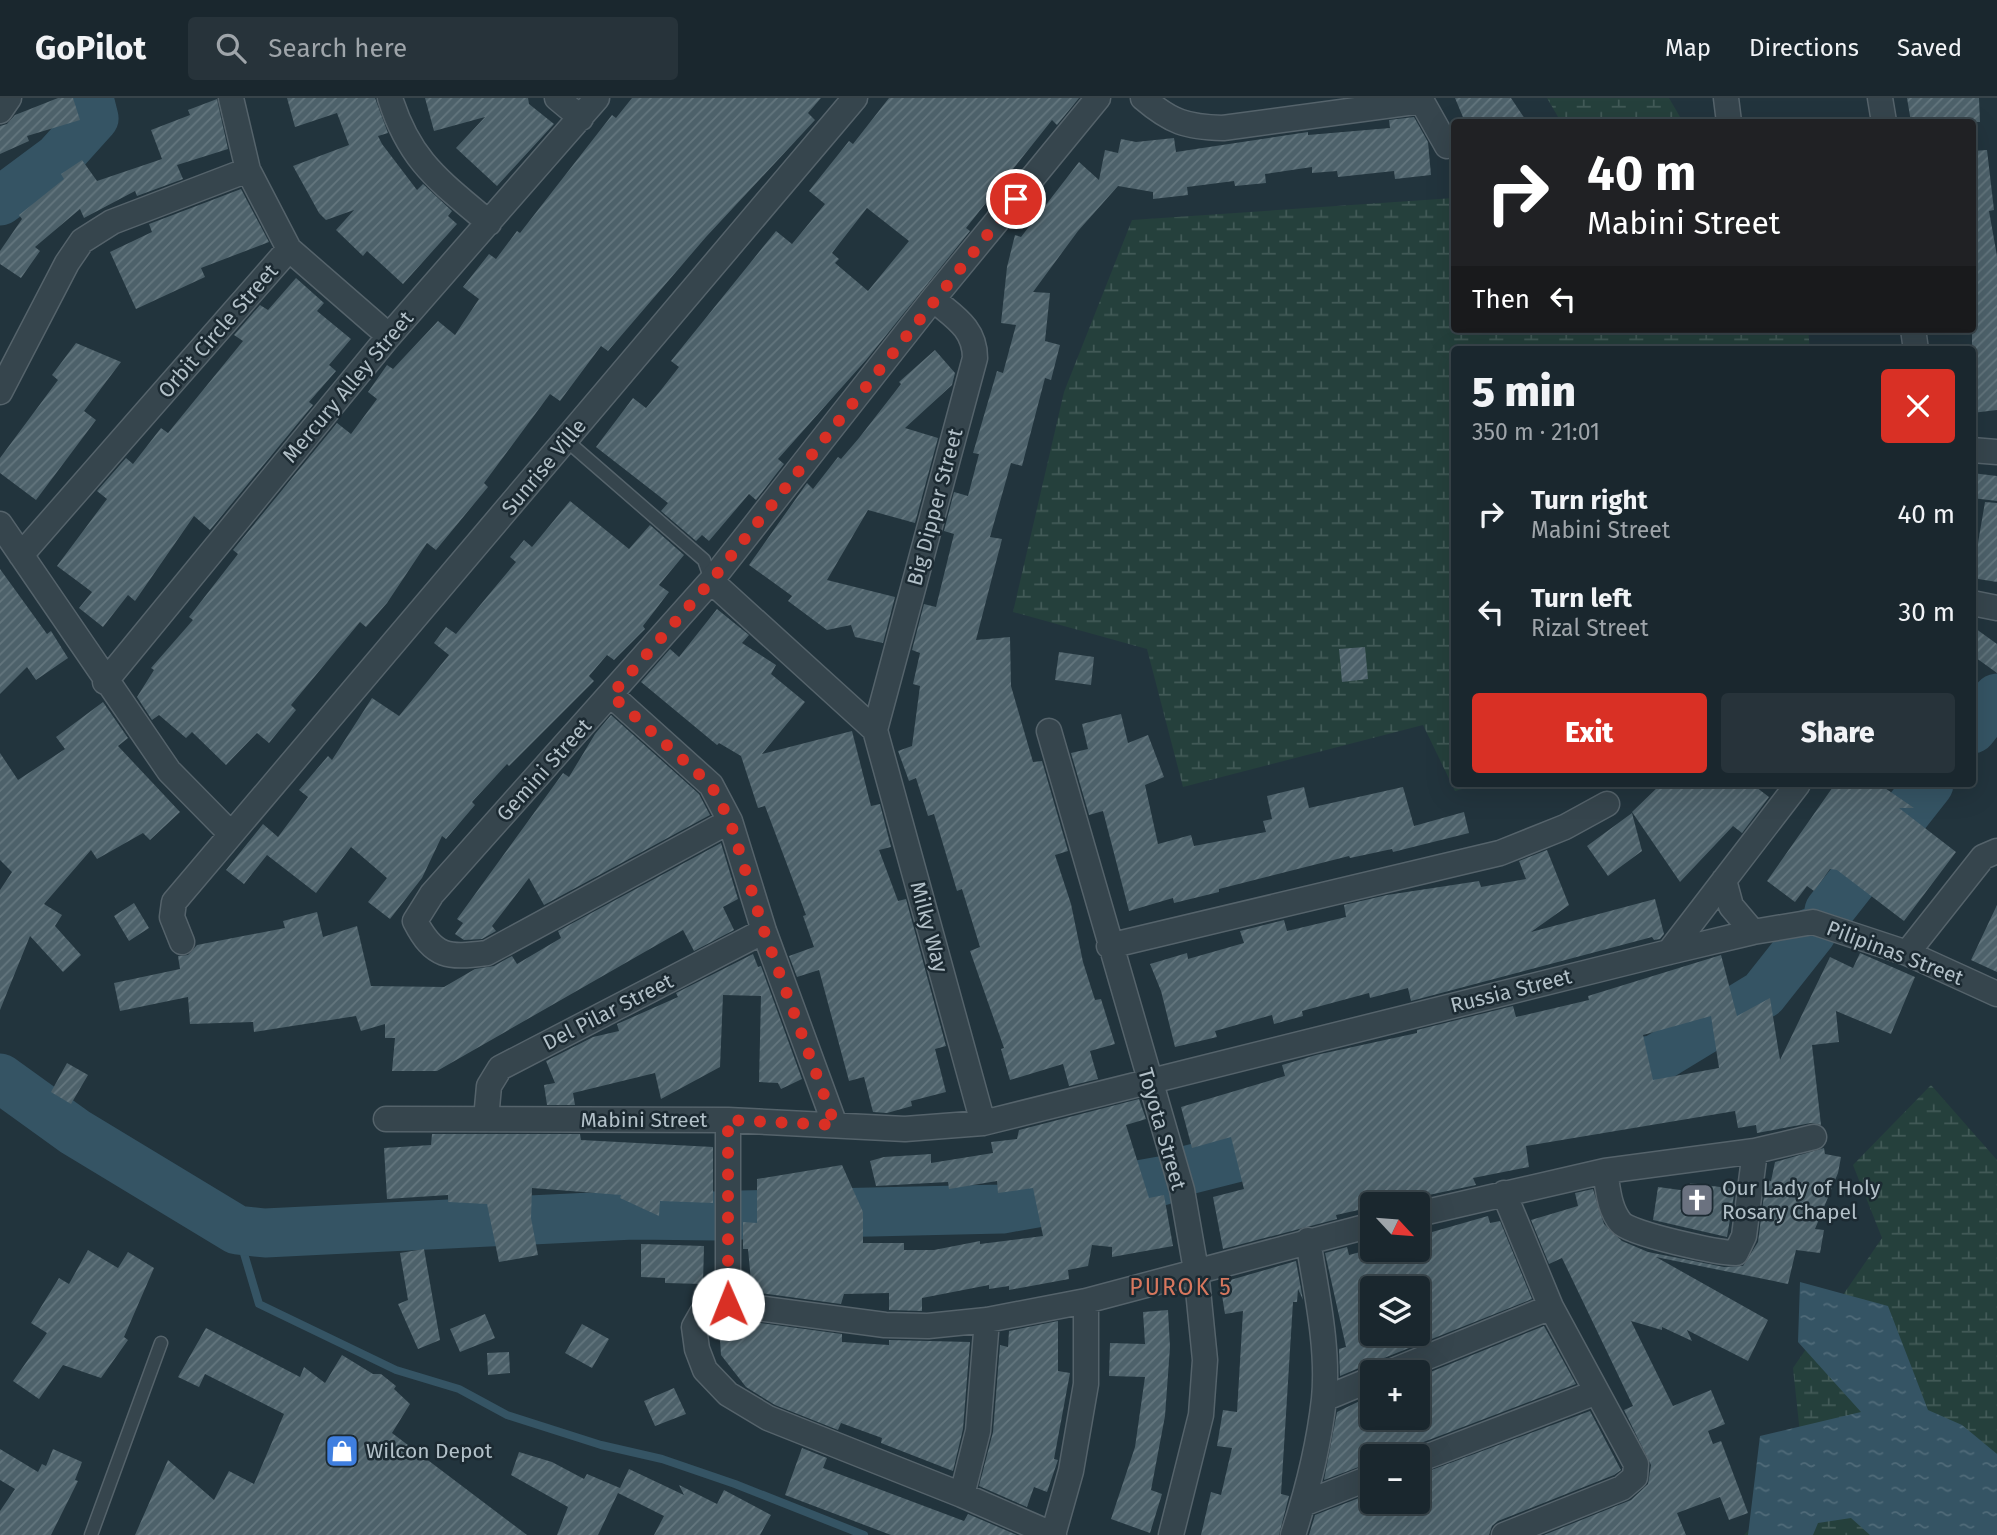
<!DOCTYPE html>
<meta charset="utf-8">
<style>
body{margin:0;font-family:"Fira Sans",sans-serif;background:#27333a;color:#f1f3f6;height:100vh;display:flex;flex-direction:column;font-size:26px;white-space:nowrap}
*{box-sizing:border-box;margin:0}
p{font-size:23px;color:#9fa5aa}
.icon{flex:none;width:38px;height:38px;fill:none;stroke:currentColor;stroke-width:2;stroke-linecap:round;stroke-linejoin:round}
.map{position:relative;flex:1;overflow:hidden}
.panel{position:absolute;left:1451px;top:248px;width:525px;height:441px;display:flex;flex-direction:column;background:#1a272e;border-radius:7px;box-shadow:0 7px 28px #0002,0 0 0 2px #38444a}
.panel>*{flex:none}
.banner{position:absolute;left:1451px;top:21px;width:525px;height:214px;border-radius:7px;box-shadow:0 7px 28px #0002,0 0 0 2px #38444a;background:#202124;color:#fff;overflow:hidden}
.needle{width:46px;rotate:116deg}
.tools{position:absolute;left:1360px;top:1094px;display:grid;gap:14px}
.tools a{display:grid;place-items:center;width:70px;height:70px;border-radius:7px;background:#1a272e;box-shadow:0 7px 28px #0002,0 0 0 2px #38444a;font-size:35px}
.pin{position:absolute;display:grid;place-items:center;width:60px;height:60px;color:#fff;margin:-30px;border:4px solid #fff;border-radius:50%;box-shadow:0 2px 7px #0007}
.me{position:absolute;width:77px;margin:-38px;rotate:359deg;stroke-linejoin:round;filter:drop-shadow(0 0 5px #0008)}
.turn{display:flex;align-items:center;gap:24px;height:147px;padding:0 21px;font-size:32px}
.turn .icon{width:91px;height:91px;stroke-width:2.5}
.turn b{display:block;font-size:49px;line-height:60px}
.then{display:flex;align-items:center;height:66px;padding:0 21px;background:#0003;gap:14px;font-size:26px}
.round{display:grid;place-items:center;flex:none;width:74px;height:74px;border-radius:7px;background:#27333a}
.overview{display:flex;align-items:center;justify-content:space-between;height:119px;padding:0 21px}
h1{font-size:42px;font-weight:800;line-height:52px}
.action{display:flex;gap:14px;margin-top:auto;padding:14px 21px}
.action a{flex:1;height:80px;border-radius:7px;background:#d93025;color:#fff;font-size:28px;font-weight:800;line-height:80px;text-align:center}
.action a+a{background:#27333a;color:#f1f3f6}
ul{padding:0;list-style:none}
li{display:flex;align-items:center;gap:21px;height:98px;padding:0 21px}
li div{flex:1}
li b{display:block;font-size:26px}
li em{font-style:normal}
header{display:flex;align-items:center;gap:42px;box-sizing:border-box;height:98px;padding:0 35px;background:#1a272e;border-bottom:2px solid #38444a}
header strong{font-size:33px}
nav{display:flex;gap:38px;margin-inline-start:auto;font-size:24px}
.search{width:490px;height:63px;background:#27333a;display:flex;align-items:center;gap:18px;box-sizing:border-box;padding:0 24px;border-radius:7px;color:#9fa5aa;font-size:26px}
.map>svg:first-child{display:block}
.wetland{fill:url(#wetland-marsh)}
.water{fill:url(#water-ripples)}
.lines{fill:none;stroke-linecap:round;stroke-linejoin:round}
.stream{stroke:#355464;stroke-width:8}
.river{stroke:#355464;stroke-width:49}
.building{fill:url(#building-hatch);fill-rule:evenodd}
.lane-casing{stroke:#55636b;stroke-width:15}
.street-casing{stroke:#55636b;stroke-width:27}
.lane{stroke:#36454d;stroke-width:12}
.street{stroke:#36454d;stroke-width:24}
.route{stroke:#d93025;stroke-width:12;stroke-dasharray:0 21.6}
.labels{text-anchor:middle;stroke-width:5;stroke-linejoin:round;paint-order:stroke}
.street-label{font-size:21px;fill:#b2c0c8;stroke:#1c2a32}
.poi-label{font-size:21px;fill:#b2c0c8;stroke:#1c2a32;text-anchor:start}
.neighbourhood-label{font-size:23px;letter-spacing:2px;fill:#d7775e;stroke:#1c2a32}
</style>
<header>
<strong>GoPilot</strong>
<div class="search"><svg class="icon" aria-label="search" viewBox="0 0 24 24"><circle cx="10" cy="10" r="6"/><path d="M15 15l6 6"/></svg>Search here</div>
<nav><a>Map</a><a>Directions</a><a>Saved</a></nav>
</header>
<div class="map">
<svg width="1997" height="1437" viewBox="0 0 1997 1437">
<defs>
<pattern id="wetland-marsh" width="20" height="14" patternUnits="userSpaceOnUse" patternTransform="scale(1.75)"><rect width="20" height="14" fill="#25403c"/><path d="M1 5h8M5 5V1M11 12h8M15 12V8" fill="none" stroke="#425a57"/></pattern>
<pattern id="water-ripples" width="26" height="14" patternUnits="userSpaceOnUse" patternTransform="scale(1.75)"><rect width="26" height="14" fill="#355464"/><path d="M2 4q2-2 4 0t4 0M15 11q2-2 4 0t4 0" fill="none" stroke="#506b79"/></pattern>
<pattern id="building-hatch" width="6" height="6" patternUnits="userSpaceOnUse" patternTransform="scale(1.75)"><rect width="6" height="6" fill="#4d616a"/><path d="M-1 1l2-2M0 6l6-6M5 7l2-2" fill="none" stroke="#64767e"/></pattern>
</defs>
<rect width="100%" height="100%" fill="#22343d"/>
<path class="wetland" d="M1547 0H1669L1683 24H1561Z
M1454 100V231H1808L1810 252H1454V686H1480L1455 693 1423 627 1183 689 1147 551 1013 514 1064 294 1132 122Z
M1931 987 1997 1062V1437H1744L1804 1373 1793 1270 1882 1140 1853 1067Z"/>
<path class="water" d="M1800 1184 1888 1208 1928 1312 1962 1327 1997 1356V1437H1870L1851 1420 1818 1425 1813 1437H1748L1760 1338 1861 1314 1798 1244Z"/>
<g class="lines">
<path class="stream" d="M237 1132 259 1206 396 1272 459 1291 507 1317 601 1347 662 1361 735 1386 864 1437"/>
<path class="river" d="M0 103 58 60 94 20 89 0
M1972 631 1997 600
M1829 813 1929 686
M1584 976 1656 961 1763 896 1812 834
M0 980 75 1034 237 1132 265 1135 633 1117 717 1118
M1188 1072 1302 1043
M741 1117 1002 1111 1161 1083"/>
</g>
<path class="building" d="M58 0H73L80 22 27 38 29 43 0 56V28L7 26 15 17Z
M287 0H375L388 35 378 38 382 46 417 92 423 86 452 113 448 118 457 126 403 186 367 153 363 158 336 132 354 112 326 122 319 115 293 68 349 47 337 15 295 29Z
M425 0H528L529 6 554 26 497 88 456 50 485 19 434 33Z
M632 0H821L808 15 815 22 706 139 608 253 601 248 560 303 550 296 484 385 488 389 436 452 427 445 387 505 366 529 360 524 291 607 296 612 269 645 257 635 226 667 192 634 186 640 159 617 152 622 137 599 154 572 151 570 193 522 189 519 238 456 233 452 337 325 351 336 377 301 368 294 387 267 393 271 438 223 455 237 479 201 463 189 489 156 496 161 517 133 520 135 612 17 616 20Z
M889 0H1079L1057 27 1052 22 966 130 970 133 867 261 778 361 784 366 756 402 749 396 709 443 702 437 696 443 661 413 668 405 596 349 633 300 646 310 661 292 679 269 671 263 776 133 792 146 825 106 809 93 849 43 853 46ZM867 110 909 143 868 193 835 165 839 161 832 155Z
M1455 0H1511L1527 24H1465Z
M1907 0H1979L1980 24H1911Z
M217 1 228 51 177 67 183 81 137 98 135 93 84 120 80 111 35 149 40 153 21 180 0 166V153L22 121 19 117 64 81 61 76 82 62 97 83 162 61 151 32 190 17 188 12Z
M1414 19 1428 44 1431 77 1395 81 1394 73 1338 79 1337 73 1312 75V69L1265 76 1266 85 1235 88 1234 83 1187 89 1188 97 1153 101V94L1118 88 1078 133 1033 194 1050 195 1045 243 1060 247 1051 282 1045 280 1022 368 1011 365 990 439 1002 441 976 542 1010 539 1011 588 1033 664 1042 663 1068 753 1055 757 1071 806 1083 864 1095 902 1101 901 1115 946 1090 953 1098 981 1069 988 1063 966 1010 982 1001 951 1004 950 970 853 980 849 962 791 957 793 934 716 928 718 916 680 909 683 898 653 912 648 920 588 913 586 920 555 912 552 924 506 936 509 954 436 944 433 954 394 968 398 979 356 973 355 997 273 1003 275 1016 227 1001 225 1007 169 1015 137 1021 139 1079 64 1099 82 1105 52 1118 55 1121 41 1136 44 1174 40 1176 54 1308 34V37L1390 30 1389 22Z
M1987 52 1994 112 1989 113 1997 158V312L1972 315V53Z
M241 91 269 144 201 170 205 179 136 211 110 154 152 134 149 126Z
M296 180 324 205 317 213 351 241 329 267 336 273 309 304 313 307 210 432 194 418 135 503 128 497 103 529 79 510 92 494 57 468 107 401 97 393 126 360 133 366 161 330 168 335 243 243 234 237 260 207 268 212Z
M76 245 121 264 84 313 96 322 36 402 0 375V360L58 282 52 277Z
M935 252 955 275 952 287 905 330 938 340 915 425 868 412 827 482 895 499 883 545 855 539 851 527 827 532 788 503 792 498 749 467 807 385 813 391 838 359 841 361 859 340 901 286 899 284Z
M1972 375 1997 378V403L1972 400Z
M570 403 629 451 650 427 684 457 659 487 669 494 643 528 645 531 614 562 607 557 589 578 594 583 509 668 507 666 472 704 475 707 446 741 442 738 422 780 390 821 368 804 387 780 351 749 316 795 267 757 244 786 226 772 263 726 278 739 308 699 299 692 328 658 332 662 372 600 399 618 449 557 434 545 446 529 456 536 516 464 510 459 524 442 532 449Z
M1985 404 1997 405V484L1972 480Z
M0 471 47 536 51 533 68 560 36 582 27 569 0 596Z
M717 511 749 537 742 545 776 567 771 576 805 604 762 656 852 633 871 708 880 706 891 749 879 752 898 803 906 801 946 948 935 951 946 994 911 1003 912 1008 887 1015 873 1014 864 979 849 983 819 872 797 879 789 858 814 849 803 818 806 817 765 708 758 710 741 658 719 645 717 647 641 584 670 551 679 559Z
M1972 528 1997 546V575L1972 557Z
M1365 549 1368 581 1342 584 1339 551Z
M1059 554 1094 559 1091 587 1055 582Z
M103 604 128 640 118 648 180 714 150 742 143 735 97 761 91 752 44 806 62 817 55 828 81 857 63 874 30 838 0 912V792L12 774 0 762V655L18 682 65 651 56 639Z
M1121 616 1128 645 1148 637 1164 679 1145 687 1158 746 1191 737 1194 748 1266 734 1263 723 1272 721 1267 698 1304 689 1309 710 1403 689 1414 728 1464 714 1469 735 1393 754 1392 751 1350 760 1349 758 1219 791V794L1174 805 1173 800 1129 813 1103 713 1089 717 1071 655 1088 651 1082 626Z
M611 617 699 696 710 717 544 807 529 780 492 828 496 833 482 841 464 842 455 836 463 825 457 821 563 675 569 679 595 636Z
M1661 686H1752L1769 699 1742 735 1733 728 1680 784 1632 714Z
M1835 686H1879L1914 710H1899L1956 754 1904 823 1837 772 1830 771 1814 793 1807 788 1795 804 1767 783Z
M1632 715 1642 753 1608 778 1587 748Z
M721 745 738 801 723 809 734 832 694 853 683 832 437 973H392L395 940H385V926L361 933 356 918 254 934 253 924 190 926 188 899 120 913 114 885 180 871 178 858 188 857 197 847 285 830 283 823 317 814 323 839 357 828 371 888 444 889 475 871 494 868 512 858 517 866 561 840 558 833Z
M1547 752 1569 807 1531 834 1655 801 1664 836 1660 841 1654 842 1652 839 1411 903 1408 890 1370 900 1369 895 1302 913 1303 918 1274 926 1272 917 1215 933 1217 939 1175 949 1161 893 1150 866 1187 855 1188 861 1244 845 1240 833 1284 822 1287 833 1346 819 1344 807 1387 797 1479 783 1481 789 1526 781 1519 763Z
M134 805 149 830 129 843 114 818Z
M1997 807V874L1971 862Z
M1860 855 1915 879 1891 936 1836 913 1839 944 1812 947 1821 1027 1811 1025 1757 1035 1756 1027 1738 1030 1735 1013 1526 1048 1529 1069 1473 1080 1476 1087 1386 1106H1372V1109L1336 1117 1337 1121 1223 1151 1213 1099 1244 1091 1231 1039 1192 1050 1181 1009 1285 978 1282 967 1316 957 1417 935V932L1513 908 1516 919 1589 902 1588 898 1721 857 1737 918 1770 900 1780 962 1830 859 1853 870ZM1711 918 1719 970 1653 982 1643 937Z
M753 856 758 869 761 868 802 981 781 991 778 985 759 984 761 898 723 897 720 969 661 1001 655 975 573 995 575 1007H547L544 987 555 985 546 963 593 939 619 933 617 926 678 899 676 895Z
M67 965 88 977 71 1006 51 994Z
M1139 1001 1146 1021 1126 1027 1149 1100 1164 1097 1173 1148 1112 1159V1149L1092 1147 1088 1168 1068 1172 1069 1181 1009 1192V1188L989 1191V1187L922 1200V1213L889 1212V1195L844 1196 841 1206 752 1194 748 1151H743V1124L757 1125V1081L842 1067 863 1114V1145H904V1152H934L980 1143V1146L1043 1138 1033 1090 998 1095 997 1083 949 1091 948 1084 876 1088 870 1063 884 1059 931 1056V1065L993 1055 991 1044 1017 1041 1019 1032Z
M432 1036H580L581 1042 713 1049V1105L660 1103 659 1118 620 1100 621 1097 532 1090 531 1120 538 1157 499 1164 487 1106 448 1104V1097L387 1101 384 1050 431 1047Z
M1824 1050 1825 1056 1841 1059 1838 1075 1815 1131 1824 1132 1820 1155 1796 1152 1788 1186 1656 1159 1768 1222 1748 1263 1687 1232 1692 1243 1662 1229V1232L1631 1223 1673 1308 1711 1292 1725 1326 1708 1333 1713 1346 1721 1343 1748 1415 1729 1422 1720 1399 1677 1415 1686 1437H1544L1631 1402 1648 1386 1651 1367 1624 1312 1633 1308 1562 1160 1549 1166 1531 1122 1578 1108 1575 1095 1593 1091 1604 1126 1622 1143 1648 1154 1724 1169 1743 1168 1758 1144 1766 1082 1771 1083 1775 1064Z
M1690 1085 1735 1091 1727 1139 1653 1122 1658 1089 1688 1093Z
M1488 1118 1490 1125 1500 1123 1532 1201 1384 1260 1377 1267H1366L1340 1278 1339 1251 1346 1249 1325 1155 1347 1149 1349 1157 1372 1151 1375 1162 1418 1152V1138ZM1372 1190H1418V1236H1394L1372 1244Z
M641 1146 704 1148 703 1186 665 1185V1180L641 1179Z
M424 1151 440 1242 418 1251 398 1206 408 1202 400 1155Z
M88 1152 118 1170 128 1154 154 1170 124 1239 128 1242 101 1280 63 1267 39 1301 13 1283 47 1235 31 1225 59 1180 69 1186Z
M1296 1163 1303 1202 1298 1191 1297 1204H1293L1281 1396 1289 1398 1279 1437H1201L1211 1394 1221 1397 1232 1350 1217 1348 1223 1312 1237 1314 1243 1213 1225 1216 1220 1185Z
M1168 1212 1170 1249 1165 1318 1151 1392 1162 1396 1150 1435 1111 1421 1135 1349 1145 1279 1109 1278 1110 1245 1145 1246 1143 1214Z
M485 1216 495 1240 460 1254 450 1231Z
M745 1223 842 1236V1244L889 1247V1242L970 1244 963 1331 953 1373 881 1345 882 1340 841 1325 838 1332 775 1307 746 1289 721 1257 719 1225Z
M1058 1223V1273L1070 1275 1054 1361 1058 1362 1047 1394 1034 1389 1027 1409 979 1388 993 1334 1000 1247 1008 1249 1009 1233Z
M582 1226 609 1241 592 1270 565 1255Z
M1544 1228 1576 1286 1413 1348 1404 1358H1372V1364L1324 1382 1337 1314 1372 1297V1320H1418V1279Z
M206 1230 300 1279 304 1269 325 1285 342 1257 373 1276H381L396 1288 394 1291 410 1306 392 1335 527 1437H135L168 1362 214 1402 229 1373 254 1386 284 1316 205 1276 199 1289 178 1279Z
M509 1254 510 1275 488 1277 487 1255Z
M674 1290 686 1316 655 1328 644 1303Z
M1590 1313 1621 1372 1614 1377 1498 1423 1492 1428 1489 1437H1309L1315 1417 1372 1395V1404H1418V1377Z
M802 1350 827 1360 823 1370 964 1423 968 1416 1017 1437H891L785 1397Z
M0 1351 38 1374 42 1366 46 1368 53 1351 82 1364 75 1382 78 1383 51 1437H0V1413L15 1391 0 1382Z
M519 1354 552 1364 584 1381 587 1376 620 1390 629 1371 684 1397 679 1387 717 1406 724 1392 771 1417 760 1437H654L664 1418 618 1395 598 1437H557L568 1409 511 1377Z"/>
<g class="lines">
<defs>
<path id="lane" d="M567 343 704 462 711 482
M91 1437 161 1245"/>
<path id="street" d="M231 0 248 72
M390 0C410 64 440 83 489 125
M557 0 581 20
M1143 0C1171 24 1186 29 1223 30L1422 3
M1420 0 1447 48
M1726 0 1729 24
M1880 0 1884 24
M0 13 9 0
M289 151 389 238
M1913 231 1916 252
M0 294 67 165 82 143 112 124 248 72 289 151 21 457
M1972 352 1997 354
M0 426 169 673 230 735
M711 483 875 632
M1972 505 1997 510
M105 584 389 238 597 0
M611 597 711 687 730 723 764 833 835 1027
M875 632 975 260C975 230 954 219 933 201
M875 632 983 1025
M1049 633 1182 1092 1196 1172 1205 1262 1201 1317 1171 1437
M730 723 487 855C448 860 434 860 415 823L432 796 711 483 933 201 1098 0
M1724 782 1731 808 1753 834
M182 844 172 819 174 804 855 0
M1109 848 1500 755 1565 729 1607 706
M1669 854 1798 686
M1907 855 1983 759 1997 753
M386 1021 728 1022 905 1031 983 1025 1669 854 1753 834 1813 824 1907 855 1997 896
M486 1021 489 988 500 970 764 833
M1605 1073C1608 1091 1609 1111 1621 1125 1630 1136 1719 1155 1736 1155L1744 1138 1755 1053
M1418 1116 1605 1073 1755 1053 1814 1039
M728 1206V1022
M1390 1274 1551 1209 1504 1095
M1324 1301 1372 1281
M1418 1362 1597 1294
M962 1397 978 1333 987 1222
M1303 1406 1372 1379
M1053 1437 1071 1373 1086 1286V1203
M1054 1437 962 1397 768 1320 728 1296 705 1272 697 1251 694 1229 702 1215 728 1206 885 1227 928 1228 987 1222 1086 1203 1372 1127
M1293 1437C1307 1394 1319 1346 1324 1301 1329 1249 1316 1193 1308 1142
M1504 1437 1622 1390 1635 1379 1636 1366 1551 1209"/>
</defs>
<use href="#lane" class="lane-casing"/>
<use href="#street" class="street-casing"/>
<use href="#lane" class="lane"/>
<use href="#street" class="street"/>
</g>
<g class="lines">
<path class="route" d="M728 1206V1022L835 1027 764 833 730 723 711 687 611 597 711 483 1016 101"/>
</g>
<defs>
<symbol id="church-square" viewBox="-11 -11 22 22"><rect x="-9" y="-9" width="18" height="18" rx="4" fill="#6b7280" stroke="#1c2a32"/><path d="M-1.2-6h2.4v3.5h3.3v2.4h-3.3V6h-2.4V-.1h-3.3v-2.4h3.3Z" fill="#fff"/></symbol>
<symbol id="shop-square" viewBox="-11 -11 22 22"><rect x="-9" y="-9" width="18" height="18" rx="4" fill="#3f7fe0" stroke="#1c2a32"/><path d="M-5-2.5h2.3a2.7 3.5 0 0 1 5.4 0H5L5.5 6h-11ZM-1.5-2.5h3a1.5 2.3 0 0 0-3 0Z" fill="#fff"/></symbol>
</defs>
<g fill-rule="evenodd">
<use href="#church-square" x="1678" y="1083" width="38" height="38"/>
<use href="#shop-square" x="323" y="1334" width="38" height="38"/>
</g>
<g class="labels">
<g class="street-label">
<text transform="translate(218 233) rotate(-49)" y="7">Orbit Circle Street</text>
<text transform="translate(348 289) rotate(-50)" y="7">Mercury Alley Street</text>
<text transform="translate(544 369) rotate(-50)" y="7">Sunrise Ville</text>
<text transform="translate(935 409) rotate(-75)" y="7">Big Dipper Street</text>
<text transform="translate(544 672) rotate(-48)" y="7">Gemini Street</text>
<text transform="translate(929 829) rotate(75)" y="7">Milky Way</text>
<text transform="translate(1895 855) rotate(21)" y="7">Pilipinas Street</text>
<text transform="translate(1511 893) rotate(-14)" y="7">Russia Street</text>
<text transform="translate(608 914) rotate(-27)" y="7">Del Pilar Street</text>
<text x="644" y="1029">Mabini Street</text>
<text transform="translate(1162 1031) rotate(74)" y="7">Toyota Street</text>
</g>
<g class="poi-label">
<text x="1722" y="1097">Our Lady of Holy<tspan x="1722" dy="24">Rosary Chapel</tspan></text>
<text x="366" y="1360">Wilcon Depot</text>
</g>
<g class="neighbourhood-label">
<text x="1181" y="1197">PUROK 5</text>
</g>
</g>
</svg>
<div class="tools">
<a><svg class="needle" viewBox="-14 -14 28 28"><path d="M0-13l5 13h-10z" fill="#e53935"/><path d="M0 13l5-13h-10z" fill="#9fa5aa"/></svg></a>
<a><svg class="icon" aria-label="layers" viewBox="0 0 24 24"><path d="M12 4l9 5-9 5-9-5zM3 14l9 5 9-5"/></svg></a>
<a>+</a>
<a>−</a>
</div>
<div class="pin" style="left:1016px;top:101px;background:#d93025"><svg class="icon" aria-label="arrive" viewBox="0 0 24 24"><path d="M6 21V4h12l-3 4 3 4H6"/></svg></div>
<svg class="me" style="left:728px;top:1206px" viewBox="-20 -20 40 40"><circle r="19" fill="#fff"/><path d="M0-13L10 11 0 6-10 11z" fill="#d93025"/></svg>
<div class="banner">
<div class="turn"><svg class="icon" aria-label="right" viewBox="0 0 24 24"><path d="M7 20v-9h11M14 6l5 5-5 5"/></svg><div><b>40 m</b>Mabini Street</div></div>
<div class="then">Then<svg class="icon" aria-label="left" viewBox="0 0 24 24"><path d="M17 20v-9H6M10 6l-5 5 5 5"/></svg></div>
</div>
<section class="panel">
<div class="overview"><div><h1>5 min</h1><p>350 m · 21:01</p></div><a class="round" style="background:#d93025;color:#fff"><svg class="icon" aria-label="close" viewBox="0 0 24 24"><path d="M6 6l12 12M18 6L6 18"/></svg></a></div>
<ul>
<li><svg class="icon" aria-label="right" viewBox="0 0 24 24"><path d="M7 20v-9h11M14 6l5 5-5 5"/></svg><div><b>Turn right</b><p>Mabini Street</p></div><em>40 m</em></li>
<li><svg class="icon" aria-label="left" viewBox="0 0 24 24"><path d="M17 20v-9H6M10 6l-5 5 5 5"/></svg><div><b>Turn left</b><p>Rizal Street</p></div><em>30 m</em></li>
</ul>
<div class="action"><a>Exit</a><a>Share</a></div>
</section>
</div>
